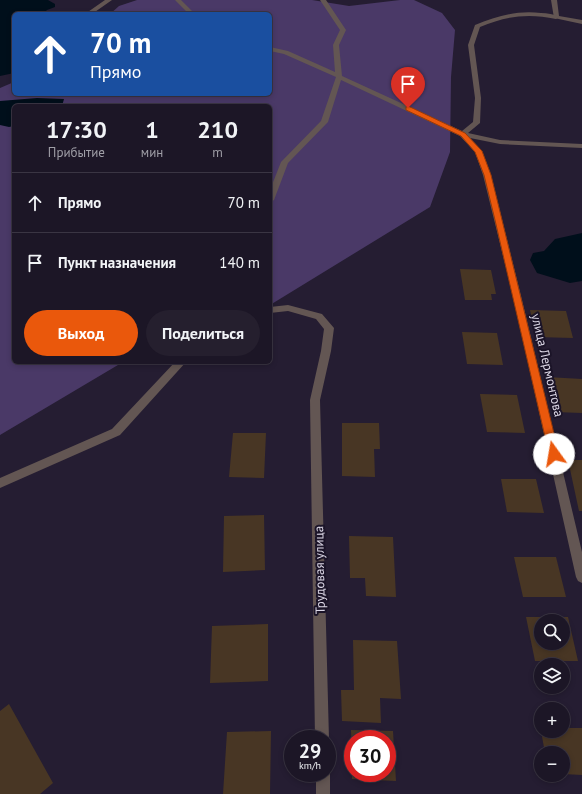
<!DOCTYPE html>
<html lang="ru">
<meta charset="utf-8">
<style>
body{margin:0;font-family:"PT Sans",sans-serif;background:#251f2e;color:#f1f3f6;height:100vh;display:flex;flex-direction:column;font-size:15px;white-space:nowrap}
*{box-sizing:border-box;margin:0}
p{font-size:13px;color:#a09fa7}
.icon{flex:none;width:22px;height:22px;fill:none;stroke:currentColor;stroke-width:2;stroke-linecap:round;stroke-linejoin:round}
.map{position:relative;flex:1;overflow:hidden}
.side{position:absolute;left:12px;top:104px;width:260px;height:260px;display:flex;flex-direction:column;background:#1c1626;border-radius:6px;box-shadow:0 2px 6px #0003,0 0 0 1px #3a3543}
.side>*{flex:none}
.top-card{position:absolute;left:12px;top:12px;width:260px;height:84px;border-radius:6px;box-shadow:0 2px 6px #0003,0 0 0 1px #3a3543;background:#1a4fa0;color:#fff;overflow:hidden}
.buttons{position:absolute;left:534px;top:614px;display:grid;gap:8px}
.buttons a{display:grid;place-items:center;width:36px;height:36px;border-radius:50%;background:#1c1626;box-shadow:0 2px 6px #0003,0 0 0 1px #3a3543;font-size:20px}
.speed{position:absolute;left:284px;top:730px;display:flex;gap:8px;font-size:20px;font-weight:700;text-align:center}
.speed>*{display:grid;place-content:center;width:52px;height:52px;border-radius:50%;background:#1c1626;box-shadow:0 2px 6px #0003,0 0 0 1px #3a3543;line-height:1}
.speed small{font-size:10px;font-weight:400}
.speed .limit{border:6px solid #d22;background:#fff;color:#111}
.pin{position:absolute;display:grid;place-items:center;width:34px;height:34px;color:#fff;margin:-41px -17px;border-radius:50% 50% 50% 0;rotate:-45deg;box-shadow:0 0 4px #0007}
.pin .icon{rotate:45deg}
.me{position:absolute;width:44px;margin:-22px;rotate:347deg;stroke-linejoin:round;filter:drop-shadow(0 0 3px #0008)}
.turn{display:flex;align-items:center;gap:14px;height:84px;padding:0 12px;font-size:18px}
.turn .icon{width:52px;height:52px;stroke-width:2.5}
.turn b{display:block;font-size:28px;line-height:34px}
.eta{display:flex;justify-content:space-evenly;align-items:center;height:68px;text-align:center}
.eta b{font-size:24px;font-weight:600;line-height:28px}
.action{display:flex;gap:8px;margin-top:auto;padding:8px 12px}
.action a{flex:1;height:46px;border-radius:24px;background:#ea580c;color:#fff;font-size:16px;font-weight:600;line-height:46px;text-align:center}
.action a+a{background:#251f2e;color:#f1f3f6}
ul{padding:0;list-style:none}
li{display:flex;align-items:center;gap:12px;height:60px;padding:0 12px;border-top:1px solid #3a3543}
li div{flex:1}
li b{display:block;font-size:15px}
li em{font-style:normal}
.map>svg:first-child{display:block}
.green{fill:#4a3967}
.water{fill:#000f1b}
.building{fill:#483624;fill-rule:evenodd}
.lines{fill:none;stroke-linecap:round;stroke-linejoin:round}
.service{fill:#635653;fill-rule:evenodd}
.minor{fill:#635653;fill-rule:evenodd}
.route{fill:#ea580c;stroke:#983908}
.labels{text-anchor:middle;stroke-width:4;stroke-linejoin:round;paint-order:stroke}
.street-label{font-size:13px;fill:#dcd7e6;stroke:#1b1428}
</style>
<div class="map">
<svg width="582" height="794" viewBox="0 0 582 794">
<rect width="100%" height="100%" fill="#251d32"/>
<path class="green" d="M137 0H312L349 6 400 0H414L442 13 455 30 451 77 450 152 430 207 270 305V106H14V362H123L0 435V88L14 82V94H270V14H110L119 6Z"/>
<path class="water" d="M0 0H48L55 4V7L47 10 43 14H14V73L0 76Z
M37 98 64 99 62 106H14V126L9 127 0 125V101Z
M582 233V281L570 283 537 273 530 260 533 253 544 251 555 239Z"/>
<path class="building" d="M460 269 491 270 496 294H491L492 300H465Z
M530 310 566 311 573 338 536 337Z
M462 332 497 333 503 365 467 364Z
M547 377 582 379V413L555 412Z
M480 394 517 395 525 433 487 432Z
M342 423H379L380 449H374L375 477 342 476Z
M233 433H266L264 478 229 477Z
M568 460H582V511H579Z
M501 479H536L544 513 507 512Z
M264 515 265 570 223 572 224 516Z
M349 536 393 537 396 597 366 596 365 578H350Z
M514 557H556L566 597H523Z
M526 617H568L578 661H535ZM541 621H563V643H541Z
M268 624V681L210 683 212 626Z
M353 640 397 641 401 699 380 698 381 723 342 721 341 690H354Z
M9 704 53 783 40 794H0V711Z
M563 728H582V775L563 774V753H545L541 731H563Z
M351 730 393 731 396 781 352 779V773H387V739H353V758H352Z
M271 731 270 794H223L227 732Z"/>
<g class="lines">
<path class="service" d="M551 0H557L559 16 582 20V24L554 18Z"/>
<path class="minor" d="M105 0H112L92 14H85Z
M175 0H181L195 14H189Z
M320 0H326L346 30 339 45 342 76 462 131 473 122 475 98 468 45 475 25C497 16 518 10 541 13 547 13 554 14 559 17L556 19C528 13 506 16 480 27L474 45 481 98 480 123 468 133 500 140 582 144V148L500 144 470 138 482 151 491 175 522 300 582 552V583L578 581 576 577 514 300 483 175 475 152 460 136 341 80 328 122 288 163 274 200 270 203V190L281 162 321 121 336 77 284 54 270 51V47L288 51 335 72 333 45 340 30Z
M288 305 322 314 334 328 331 351 320 400 329 739 327 743V739H315L310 400 321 351 324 329 316 319 288 311 270 313V307Z
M175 362H186L120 435 0 488V478L112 429Z
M327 768 330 773V794H316V773H327Z"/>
</g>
<path class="route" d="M408 106 465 133 482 151 491 175 502 220 559 454 557 457 554 458 550 457 549 454 495 220 484 175 475 152 461 136 406 110V107Z"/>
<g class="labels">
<g class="street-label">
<text transform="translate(548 365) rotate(77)" y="5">улица Лермонтова</text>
<text transform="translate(319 570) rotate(-91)" y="5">Трудовая улица</text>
</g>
</g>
</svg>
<div class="buttons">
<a><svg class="icon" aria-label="search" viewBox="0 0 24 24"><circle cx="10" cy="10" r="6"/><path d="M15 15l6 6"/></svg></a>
<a><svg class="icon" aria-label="layers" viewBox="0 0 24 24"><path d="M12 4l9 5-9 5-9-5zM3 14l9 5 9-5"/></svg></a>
<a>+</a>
<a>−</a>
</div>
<div class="speed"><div>29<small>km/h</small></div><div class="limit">30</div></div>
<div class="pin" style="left:408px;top:108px;background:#d93025"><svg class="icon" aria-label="arrive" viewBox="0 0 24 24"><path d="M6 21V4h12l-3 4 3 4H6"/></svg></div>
<svg class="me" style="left:554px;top:454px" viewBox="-20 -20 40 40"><circle r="19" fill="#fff"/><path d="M0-13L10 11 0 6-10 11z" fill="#ea580c"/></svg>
<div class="top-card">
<div class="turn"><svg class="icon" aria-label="ahead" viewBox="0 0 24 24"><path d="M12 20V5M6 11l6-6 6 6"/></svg><div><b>70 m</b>Прямо</div></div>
</div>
<section class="side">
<div class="eta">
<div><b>17:30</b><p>Прибытие</p></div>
<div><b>1</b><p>мин</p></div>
<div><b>210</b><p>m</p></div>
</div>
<ul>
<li><svg class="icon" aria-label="ahead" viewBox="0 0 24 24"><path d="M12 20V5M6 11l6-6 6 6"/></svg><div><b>Прямо</b></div><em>70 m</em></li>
<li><svg class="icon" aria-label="arrive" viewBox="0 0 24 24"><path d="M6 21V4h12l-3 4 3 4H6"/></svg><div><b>Пункт назначения</b></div><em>140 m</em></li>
</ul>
<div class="action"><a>Выход</a><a>Поделиться</a></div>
</section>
</div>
